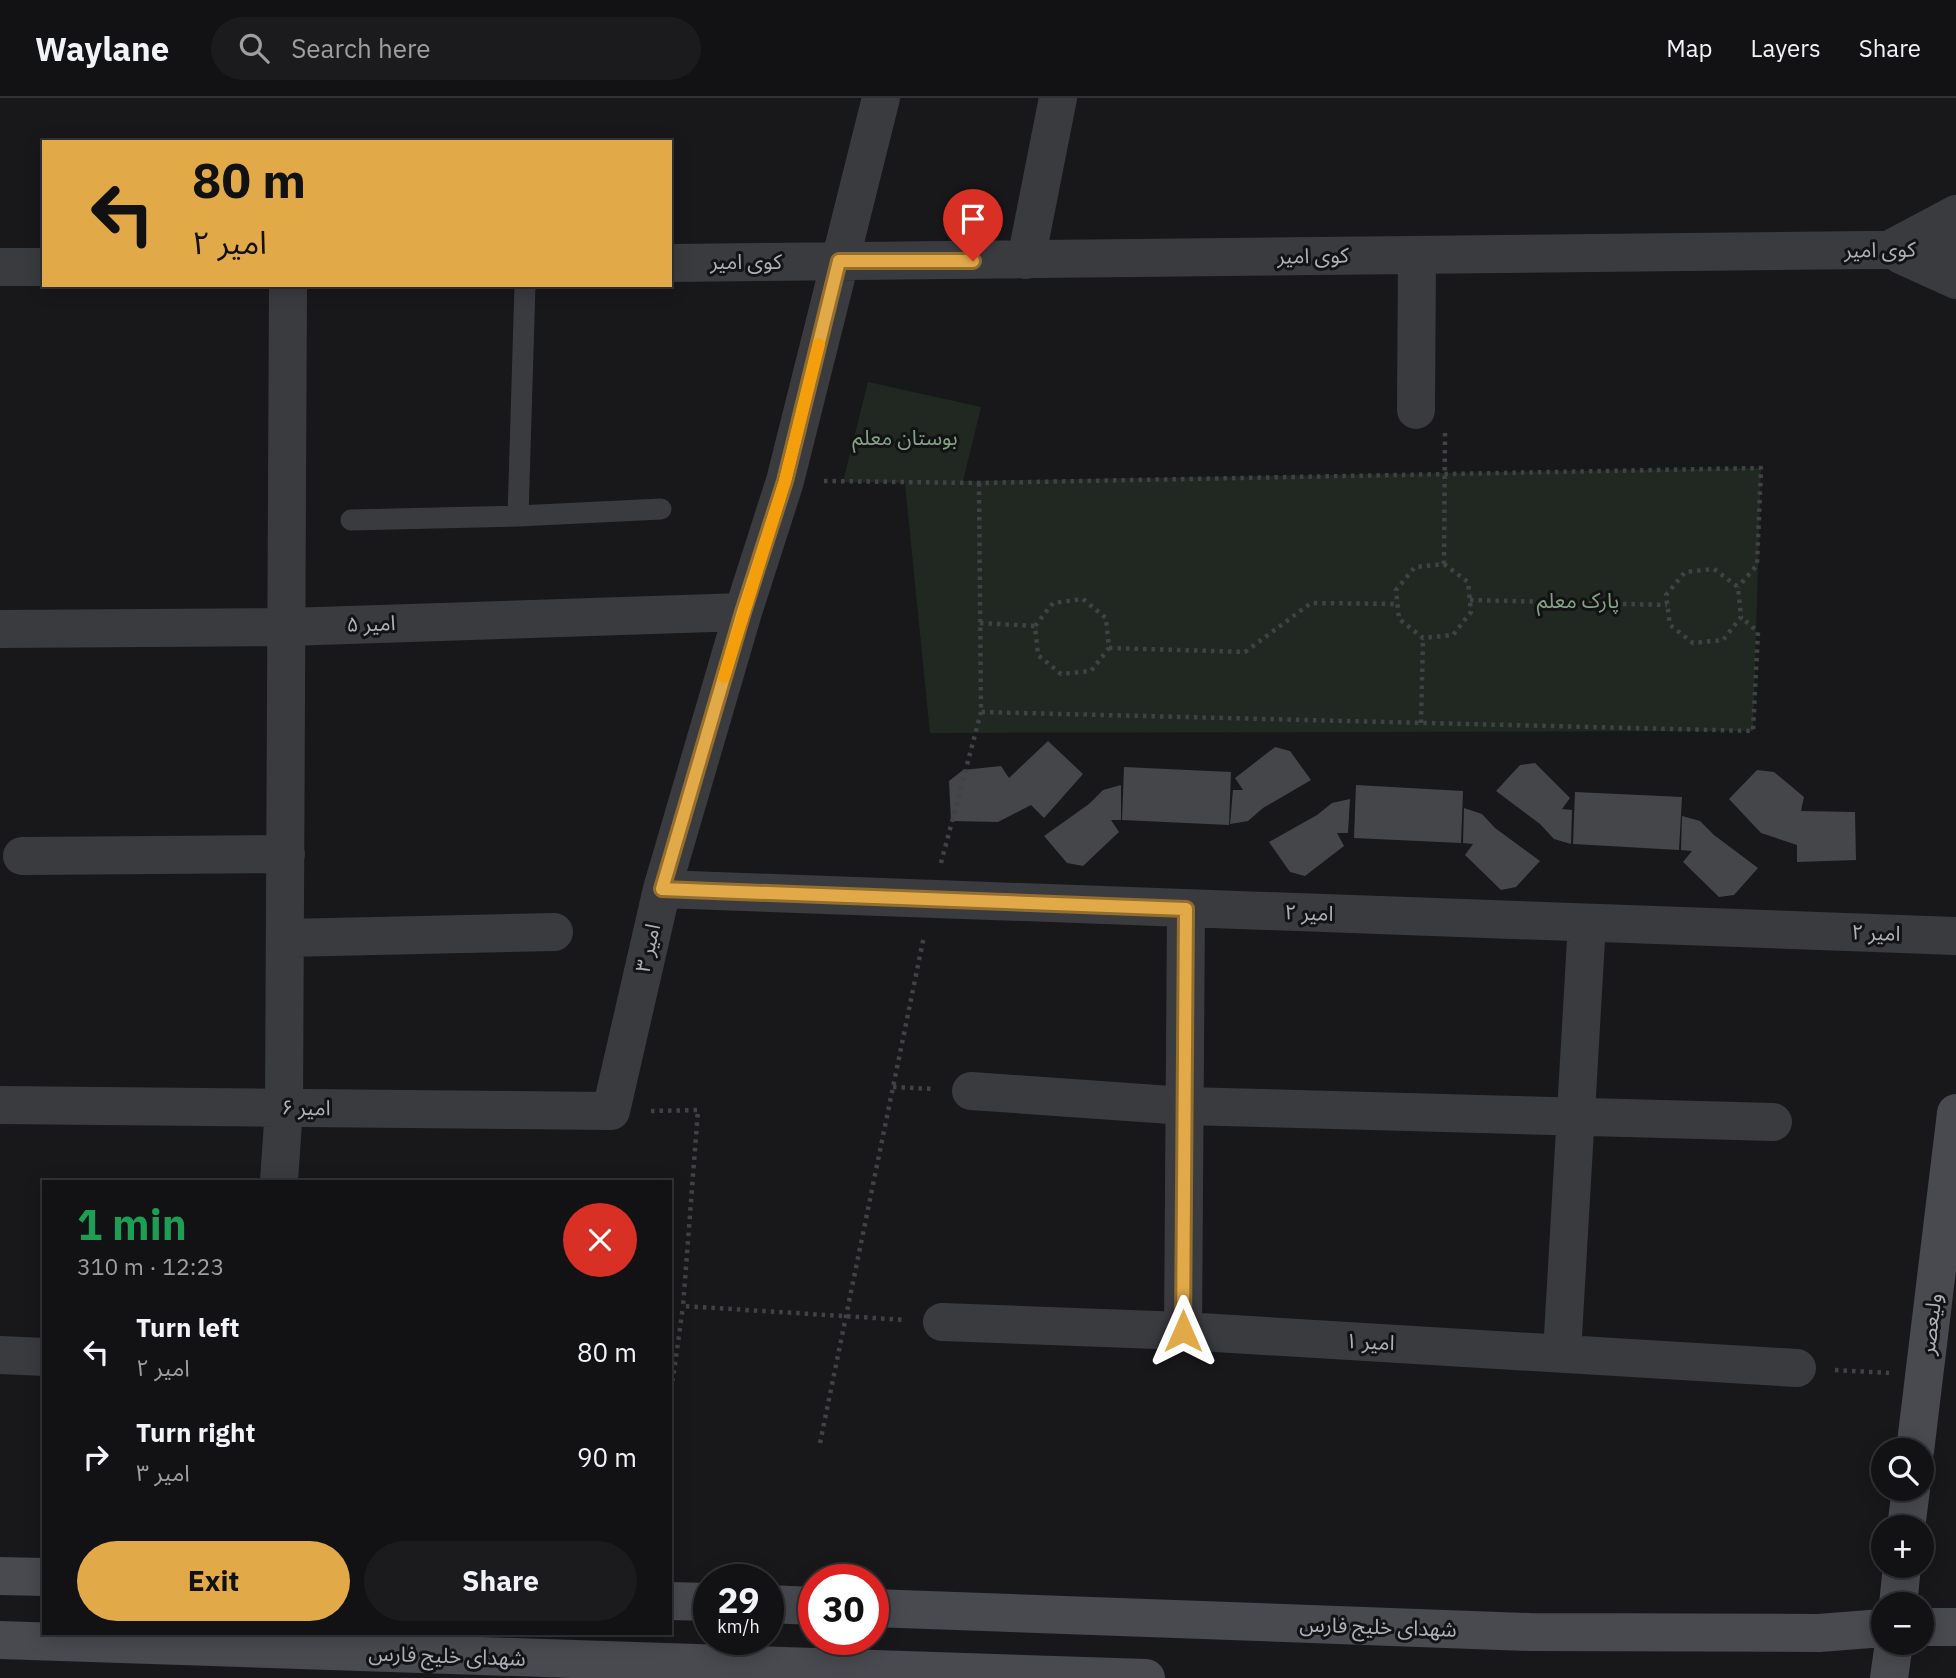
<!DOCTYPE html>
<meta charset="utf-8">
<style>
body{margin:0;font-family:"IBM Plex Sans","Noto Sans Arabic",sans-serif;background:#1b1b1d;color:#f1f3f6;height:100vh;display:flex;flex-direction:column;font-size:26px;white-space:nowrap}
*{box-sizing:border-box;margin:0}
p{font-size:23px;color:#9c9ea0}
.icon{flex:none;width:38px;height:38px;fill:none;stroke:currentColor;stroke-width:2;stroke-linecap:round;stroke-linejoin:round}
.map{position:relative;flex:1;overflow:hidden}
.panel{position:absolute;left:42px;top:1082px;width:630px;height:455px;display:flex;flex-direction:column;background:#121214;border-radius:0px;box-shadow:0 4px 18px #0003,0 0 0 2px #313234}
.panel>*{flex:none}
.top-card{position:absolute;left:42px;top:42px;width:630px;height:147px;border-radius:0px;box-shadow:0 4px 18px #0003,0 0 0 2px #313234;background:#e2a948;color:#111;overflow:hidden}
.controls{position:absolute;left:1871px;top:1340px;display:grid;gap:14px}
.controls a{display:grid;place-items:center;width:63px;height:63px;border-radius:50%;background:#121214;box-shadow:0 4px 18px #0003,0 0 0 2px #313234;font-size:35px}
.speed{position:absolute;left:693px;top:1466px;display:flex;gap:14px;font-size:35px;font-weight:700;text-align:center}
.speed>*{display:grid;place-content:center;width:91px;height:91px;border-radius:50%;background:#121214;box-shadow:0 4px 18px #0003,0 0 0 2px #313234;line-height:1}
.speed small{font-size:18px;font-weight:400}
.speed .limit{border:10px solid #d22;background:#fff;color:#111}
.pin{position:absolute;display:grid;place-items:center;width:60px;height:60px;color:#fff;margin:-72px -30px;border-radius:50% 50% 50% 0;rotate:-45deg;box-shadow:0 0 7px #0007}
.pin .icon{rotate:45deg}
.me{position:absolute;width:77px;margin:-38px;rotate:0deg;stroke-linejoin:round;filter:drop-shadow(0 0 5px #0008)}
.turn{display:flex;align-items:center;gap:24px;height:147px;padding:0 35px;font-size:32px}
.turn .icon{width:91px;height:91px;stroke-width:2.5}
.turn b{display:block;font-size:49px;line-height:60px}
.round{display:grid;place-items:center;flex:none;width:74px;height:74px;border-radius:37px;background:#1b1b1d}
.overview{display:flex;align-items:center;justify-content:space-between;height:119px;padding:0 35px}
h1{font-size:42px;font-weight:700;line-height:52px;color:#1e9e55}
.button{display:flex;gap:14px;margin-top:auto;padding:14px 35px}
.button a{flex:1;height:80px;border-radius:42px;background:#e2a948;color:#111;font-size:28px;font-weight:700;line-height:80px;text-align:center}
.button a+a{background:#1b1b1d;color:#f1f3f6}
ul{padding:0;list-style:none}
li{display:flex;align-items:center;gap:21px;height:105px;padding:0 35px}
li div{flex:1}
li b{display:block;font-size:26px}
li em{font-style:normal}
header{display:flex;align-items:center;gap:42px;box-sizing:border-box;height:98px;padding:0 35px;background:#121214;border-bottom:2px solid #313234}
header strong{font-size:33px}
nav{display:flex;gap:38px;margin-inline-start:auto;font-size:24px}
.search{width:490px;height:63px;background:#1b1b1d;display:flex;align-items:center;gap:18px;box-sizing:border-box;padding:0 24px;border-radius:38px;color:#9c9ea0;font-size:26px}
.map>svg:first-child{display:block}
.green{fill:#212821}
.building{fill:#45464a}
.lines{fill:none;stroke-linecap:round;stroke-linejoin:round}
.path{stroke:#404246;stroke-width:4.5;stroke-dasharray:3.5 5;stroke-linecap:butt}
.service{stroke:#3a3b3f;stroke-width:21}
.minor{stroke:#3a3b3f;stroke-width:38}
.secondary{stroke:#484a4f;stroke-width:38}
.route-casing{stroke:#936e2f;stroke-width:18}
.route{stroke:#e2a948;stroke-width:12}
.slow{stroke:#f59e0b;stroke-width:12}
.labels{text-anchor:middle;stroke-width:6;stroke-linejoin:round;paint-order:stroke}
.street-label{font-size:21px;fill:#acb0b9;stroke:#131315}
.park-label{font-size:21px;fill:#85a285;stroke:#131315}
</style>
<header>
<strong>Waylane</strong>
<div class="search"><svg class="icon" aria-label="search" viewBox="0 0 24 24"><circle cx="10" cy="10" r="6"/><path d="M15 15l6 6"/></svg>Search here</div>
<nav><a>Map</a><a>Layers</a><a>Share</a></nav>
</header>
<div class="map">
<svg width="1956" height="1580" viewBox="0 0 1956 1580">
<rect width="100%" height="100%" fill="#18181a"/>
<path class="green" d="M868 284 981 309 963 383 1761 370 1753 633 930 635 905 385 843 384Z"/>
<path class="building" d="M1048 643 1083 676 1044 720 1031 707 998 724 951 723 949 683 963 672 1001 668 1009 680Z
M1275 649 1290 653 1311 682 1263 710 1248 723 1230 726 1233 692H1243L1235 680Z
M1535 665 1570 700 1562 711 1572 712 1571 746 1554 741 1540 726 1496 693 1520 667Z
M1124 669 1231 674 1229 727 1122 722Z
M1757 672 1774 674 1804 699 1801 713 1855 714 1856 762 1797 764V747L1761 735 1729 701Z
M1121 687V722H1111L1119 734 1083 768 1067 765 1044 738 1089 706 1103 692Z
M1356 687 1463 693 1461 745 1354 740Z
M1575 694 1682 699 1679 752 1573 746Z
M1350 701 1348 735H1337L1344 748 1305 778 1290 774 1269 744 1317 717 1332 705Z
M1464 710 1482 716 1495 730 1540 763 1516 789 1501 792 1465 757 1473 746 1463 745Z
M1682 718 1700 723 1714 737 1758 770 1734 797 1719 799 1683 764 1692 753 1681 752Z"/>
<g class="lines">
<path class="path" d="M824 383 979 385 1761 370 1757 467 1738 489
M979 385 981 614 1753 633 1758 534 1741 519
M1444 466 1468 484 1471 514 1453 537 1423 540 1399 521 1396 492 1415 469Z
M1444 466 1445 334
M1714 471 1738 489 1741 519 1723 542 1693 545 1670 527 1666 497 1685 474Z
M1083 501 1106 520 1109 550 1091 573 1061 576 1038 557 1035 528 1053 505Z
M1470 502 1667 507
M980 525 1035 528
M1109 550 1245 554 1311 505 1398 506
M1421 625 1423 540
M941 765 981 614
M893 989 935 991
M651 1013 698 1012 683 1208 906 1222
M1835 1272 1889 1275
M670 1281H673L683 1208
M820 1345 924 838"/>
<path class="service" d="M518 418 525 187
M351 422 518 418 661 411"/>
<path class="minor" d="M1894 149 1956 116
M1901 157 1956 182
M1026 162 1058 0
M670 165 1956 151
M0 169H44
M1416 312 1417 157
M0 531 287 529 743 514
M22 758 286 756
M662 791 1956 838
M285 840 554 834
M971 993 1185 1008 1773 1024
M0 1007 611 1013 662 791 743 514 785 383 881 0
M279 1083 284 1010 288 187
M942 1224 1183 1233 1797 1270
M1183 1233 1186 811
M1562 1255 1587 825
M0 1257 44 1259"/>
<path class="secondary" d="M1915 1353 1956 1015
M1906 1430 1911 1391
M0 1478 44 1479
M670 1503 709 1504
M768 1506 814 1508
M1898 1507 1902 1468
M873 1510 1529 1534 1819 1535 1883 1530
M1922 1529H1956
M0 1542 1146 1580
M1889 1580 1894 1545"/>
</g>
<g class="lines">
<defs>
<path id="route" d="M973 163H839L785 383 743 514 662 791 1186 811 1183 1233"/>
</defs>
<use href="#route" class="route-casing"/>
<use href="#route" class="route"/>
<path class="slow" d="M724 579 785 383 819 246"/>
</g>
<g class="labels">
<g class="street-label">
<text transform="translate(1880 152) rotate(-1)" y="7">کوی امیر</text>
<text transform="translate(1313 158) rotate(-1)" y="7">کوی امیر</text>
<text x="746" y="171">کوی امیر</text>
<text transform="translate(371 526) rotate(-2)" y="7">امیر ۵</text>
<text transform="translate(1309 815) rotate(2)" y="7">امیر ۲</text>
<text transform="translate(1876 835) rotate(2)" y="7">امیر ۲</text>
<text transform="translate(648 850) rotate(-77)" y="7">امیر ۳</text>
<text transform="translate(306 1010) rotate(1)" y="7">امیر ۶</text>
<text transform="translate(1931 1226) rotate(-83)" y="7">ولیعصر</text>
<text transform="translate(1370 1244) rotate(3)" y="7">امیر ۱</text>
<text transform="translate(1378 1529) rotate(2)" y="7">شهدای خلیج فارس</text>
<text transform="translate(447 1558) rotate(2)" y="7">شهدای خلیج فارس</text>
</g>
<g class="park-label">
<text x="905" y="347">بوستان معلم</text>
<text x="1578" y="510">پارک معلم</text>
</g>
</g>
</svg>
<div class="controls">
<a><svg class="icon" aria-label="search" viewBox="0 0 24 24"><circle cx="10" cy="10" r="6"/><path d="M15 15l6 6"/></svg></a>
<a>+</a>
<a>−</a>
</div>
<div class="speed"><div>29<small>km/h</small></div><div class="limit">30</div></div>
<div class="pin" style="left:973px;top:163px;background:#d93025"><svg class="icon" aria-label="arrive" viewBox="0 0 24 24"><path d="M6 21V4h12l-3 4 3 4H6"/></svg></div>
<svg class="me" style="left:1183px;top:1233px" viewBox="-20 -20 40 40"><path d="M0-17L14 15 0 8-14 15z" fill="#e2a948" stroke="#fff" stroke-width="4"/></svg>
<div class="top-card">
<div class="turn"><svg class="icon" aria-label="left" viewBox="0 0 24 24"><path d="M17 20v-9H6M10 6l-5 5 5 5"/></svg><div><b>80 m</b>امیر ۲</div></div>
</div>
<section class="panel">
<div class="overview"><div><h1>1 min</h1><p>310 m · 12:23</p></div><a class="round" style="background:#d93025;color:#fff"><svg class="icon" aria-label="close" viewBox="0 0 24 24"><path d="M6 6l12 12M18 6L6 18"/></svg></a></div>
<ul>
<li><svg class="icon" aria-label="left" viewBox="0 0 24 24"><path d="M17 20v-9H6M10 6l-5 5 5 5"/></svg><div><b>Turn left</b><p>امیر ۲</p></div><em>80 m</em></li>
<li><svg class="icon" aria-label="right" viewBox="0 0 24 24"><path d="M7 20v-9h11M14 6l5 5-5 5"/></svg><div><b>Turn right</b><p>امیر ۳</p></div><em>90 m</em></li>
</ul>
<div class="button"><a>Exit</a><a>Share</a></div>
</section>
</div>
